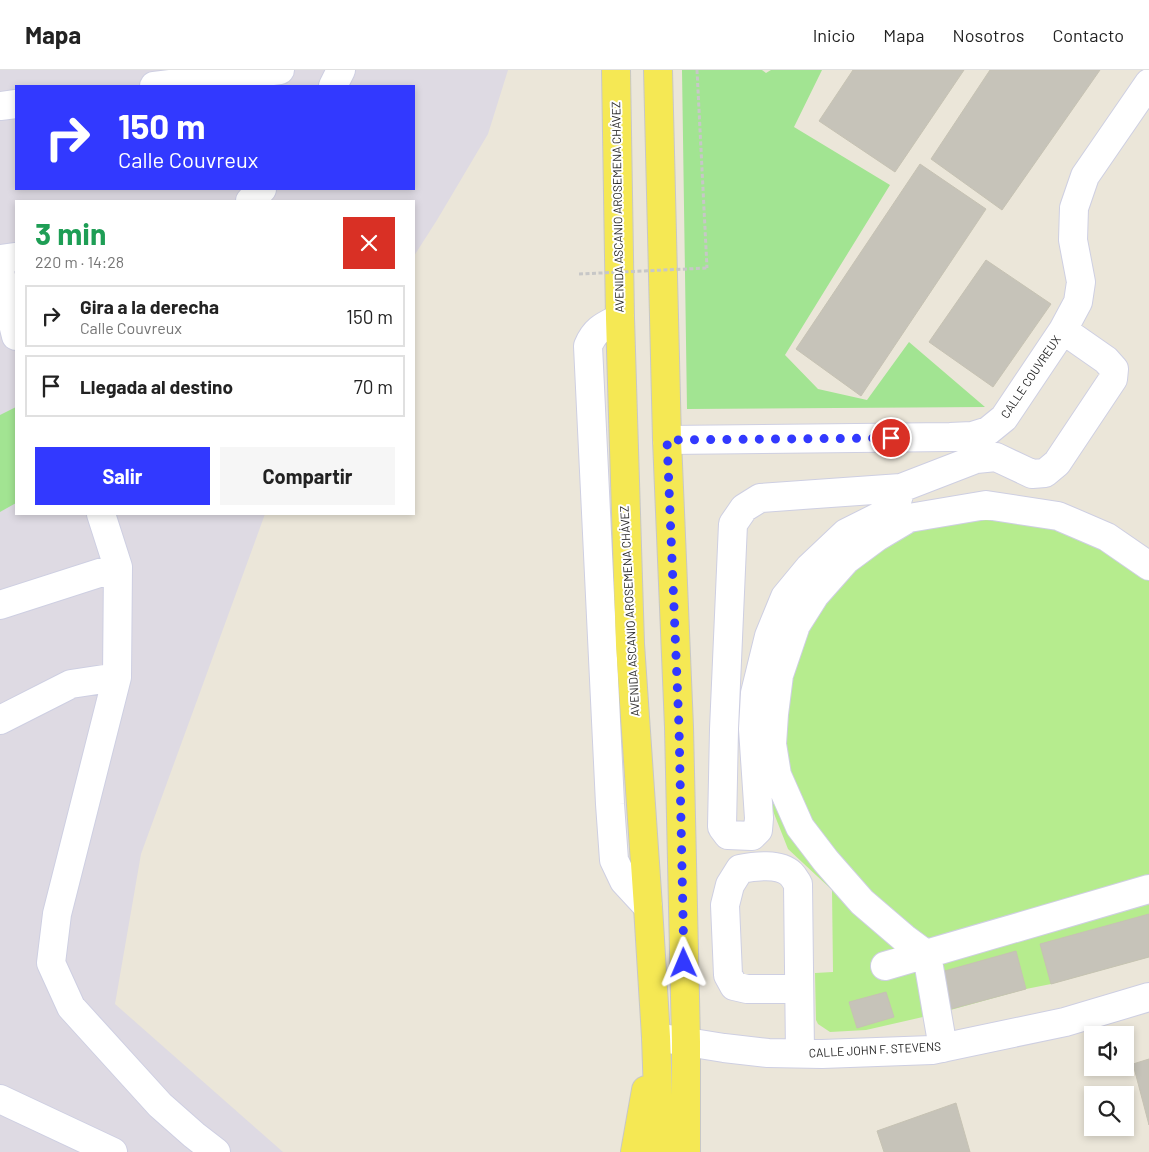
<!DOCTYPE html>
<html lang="es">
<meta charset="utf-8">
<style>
body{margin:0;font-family:Barlow,sans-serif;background:#f6f6f6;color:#222;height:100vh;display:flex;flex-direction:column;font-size:19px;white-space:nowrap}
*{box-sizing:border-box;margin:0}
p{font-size:16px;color:#767676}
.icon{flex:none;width:28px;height:28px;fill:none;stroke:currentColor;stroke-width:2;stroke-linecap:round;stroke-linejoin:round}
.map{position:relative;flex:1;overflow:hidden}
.side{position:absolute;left:15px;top:130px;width:400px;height:315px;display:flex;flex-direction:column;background:#fff;border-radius:0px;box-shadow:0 2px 8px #0003}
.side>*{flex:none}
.banner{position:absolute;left:15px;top:15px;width:400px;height:105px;border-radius:0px;box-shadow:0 2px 8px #0003;background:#3239ff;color:#fff;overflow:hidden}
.tools{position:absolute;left:1084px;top:956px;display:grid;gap:10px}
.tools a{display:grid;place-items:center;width:50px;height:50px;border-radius:0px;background:#fff;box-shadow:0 2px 8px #0003;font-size:25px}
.pin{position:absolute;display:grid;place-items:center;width:42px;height:42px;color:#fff;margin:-21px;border:2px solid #fff;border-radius:50%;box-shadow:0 1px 5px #0007}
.me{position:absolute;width:55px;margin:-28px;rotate:359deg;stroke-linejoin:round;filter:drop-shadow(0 0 4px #0008)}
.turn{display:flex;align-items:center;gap:18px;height:105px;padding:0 20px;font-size:22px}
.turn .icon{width:65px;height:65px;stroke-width:2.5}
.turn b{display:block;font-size:35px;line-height:42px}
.round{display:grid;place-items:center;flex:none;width:52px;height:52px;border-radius:0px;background:#f6f6f6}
.overview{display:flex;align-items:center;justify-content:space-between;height:85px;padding:0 20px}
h1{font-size:30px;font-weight:700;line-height:38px;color:#1e9e55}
.button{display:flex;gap:10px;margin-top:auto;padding:10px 20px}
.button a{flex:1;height:58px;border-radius:0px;background:#3239ff;color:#fff;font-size:20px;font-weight:700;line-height:58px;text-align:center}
.button a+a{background:#f6f6f6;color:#222}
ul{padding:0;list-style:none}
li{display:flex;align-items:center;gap:15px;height:62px;margin:0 10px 8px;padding:0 10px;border:2px solid #e0e0e0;border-radius:0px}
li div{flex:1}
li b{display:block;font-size:19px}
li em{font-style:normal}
header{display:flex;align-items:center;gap:30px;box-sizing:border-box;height:70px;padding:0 25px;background:#fff;border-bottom:1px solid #e0e0e0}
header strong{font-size:24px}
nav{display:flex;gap:28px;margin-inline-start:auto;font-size:18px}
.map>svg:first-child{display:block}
.industrial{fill:#dedae3;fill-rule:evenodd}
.green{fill:#a2e492}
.pitch{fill:#b6ec8e}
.building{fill:#c6c3b9;stroke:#c6c2b3}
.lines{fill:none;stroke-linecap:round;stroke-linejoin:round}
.minor-casing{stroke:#cecfe2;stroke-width:30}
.major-casing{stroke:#c7c7c7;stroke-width:30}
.path{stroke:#c7c7c7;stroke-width:3;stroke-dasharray:4 2.5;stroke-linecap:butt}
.minor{stroke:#fff;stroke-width:28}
.major{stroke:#f5e854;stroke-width:28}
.path-bridge{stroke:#c7c7c7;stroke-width:3;stroke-dasharray:4 2.5;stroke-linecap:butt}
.route{stroke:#3239ff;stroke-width:9;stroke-dasharray:0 16.2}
.labels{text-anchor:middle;stroke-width:4;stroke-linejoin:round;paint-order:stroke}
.street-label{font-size:12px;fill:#282828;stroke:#fff}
</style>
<header>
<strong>Mapa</strong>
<nav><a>Inicio</a><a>Mapa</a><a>Nosotros</a><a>Contacto</a></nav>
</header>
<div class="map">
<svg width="1149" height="1082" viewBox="0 0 1149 1082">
<rect width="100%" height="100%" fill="#ebe6d9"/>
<path class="industrial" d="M0 0H508L488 64 437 150 414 186V131H16V444H265L141 784 115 934 283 1082H0ZM16 16H414V119H16Z"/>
<path class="green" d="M682 0H762L766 3 771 0H822L794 57 890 115 785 285 818 319 867 330 909 272 985 337 687 339Z
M16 337V433L0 442V345Z"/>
<path class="pitch" d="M975 427 1149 481V887L1051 914 1026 919 936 944 866 960 830 962 818 954 816 950 815 903 833 902 832 820 788 779 773 741 762 691 807 519Z"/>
<path class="building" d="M853 0H964L895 102 819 51Z
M990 0H1100L1002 140 931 89Z
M920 94 986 139 861 326 796 279Z
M986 190 1051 234 993 317 929 272Z
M1149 844V887L1051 914 1040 874Z
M1016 881 1026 919 951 939 941 902Z
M886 922 894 947 857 958 849 932Z
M1149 989V1055L1133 994Z
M956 1033 970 1082H884L877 1061Z"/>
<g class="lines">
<defs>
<path id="minor" d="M154 16 280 0
M333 16 341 0
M0 36 16 34
M250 131 262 119
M0 189 16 187
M0 202 16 266
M620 248C604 256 595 259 588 276L610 734 614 790 624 811 648 837
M667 370 950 367 972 366 988 361 1004 348 1063 260 1078 232 1081 212 1073 170 1074 138 1085 106 1149 13
M976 389 996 387 1032 404 1045 403 1057 393 1113 309 1114 299 1106 290 1063 260
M901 418 896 435 882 445 846 463 809 498 785 527 769 566 755 623 753 659 759 748 758 760 752 766 728 765 722 757 724 659 733 454 744 438 760 428 901 418 976 389 972 366
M101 444 118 497 117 607 57 844 51 893 71 937 160 1035 194 1065 216 1082
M0 535 118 497
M0 650 71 614 117 607
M885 896 1149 819
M799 919H747L734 916 728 905 725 835 730 815 740 799C754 796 780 793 791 804 794 807 796 811 798 814L800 983
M656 967 724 978 768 983 822 984 932 980 1065 952 1149 927
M943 978 927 885 904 868 862 832 826 791 800 757 777 705 772 674 774 644 779 605 796 555 815 525 846 490 877 467 909 448 986 435 1058 446 1107 467 1149 496
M0 1029 113 1082"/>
<path id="major" d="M616 0 620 248 630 574 648 837 656 967 660 1082
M658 0 667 370 679 657 686 972V1082
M635 1082 646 1020"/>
</defs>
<use href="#minor" class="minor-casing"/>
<use href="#major" class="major-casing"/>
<path class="path" d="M697 0 707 198"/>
<use href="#minor" class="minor"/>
<use href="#major" class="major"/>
<path class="path-bridge" d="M579 204 707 198"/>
</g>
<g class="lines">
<path class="route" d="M684 893 679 657 667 370 891 368"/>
</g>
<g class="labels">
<g class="street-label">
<text transform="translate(618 137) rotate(-91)" y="4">AVENIDA ASCANIO AROSEMENA CHÁVEZ</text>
<text transform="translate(1031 307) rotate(-56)" y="4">CALLE COUVREUX</text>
<text transform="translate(630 541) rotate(-93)" y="4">AVENIDA ASCANIO AROSEMENA CHÁVEZ</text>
<text transform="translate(875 980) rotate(-3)" y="4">CALLE JOHN F. STEVENS</text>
</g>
</g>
</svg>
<div class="tools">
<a><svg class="icon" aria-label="sound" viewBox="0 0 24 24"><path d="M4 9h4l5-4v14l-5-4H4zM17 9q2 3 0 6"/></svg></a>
<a><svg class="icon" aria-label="search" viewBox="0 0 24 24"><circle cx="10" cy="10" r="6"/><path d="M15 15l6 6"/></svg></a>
</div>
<div class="pin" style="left:891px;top:368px;background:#d93025"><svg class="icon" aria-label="arrive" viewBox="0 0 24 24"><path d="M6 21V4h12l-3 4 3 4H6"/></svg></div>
<svg class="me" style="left:684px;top:893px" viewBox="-20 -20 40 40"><path d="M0-17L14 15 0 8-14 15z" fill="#3239ff" stroke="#fff" stroke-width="4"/></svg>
<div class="banner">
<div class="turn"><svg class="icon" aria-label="right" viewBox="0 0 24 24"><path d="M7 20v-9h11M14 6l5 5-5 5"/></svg><div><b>150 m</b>Calle Couvreux</div></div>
</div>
<section class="side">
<div class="overview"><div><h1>3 min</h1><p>220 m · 14:28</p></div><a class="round" style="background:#d93025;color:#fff"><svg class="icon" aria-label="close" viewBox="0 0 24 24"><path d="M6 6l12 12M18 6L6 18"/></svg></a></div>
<ul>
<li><svg class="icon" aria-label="right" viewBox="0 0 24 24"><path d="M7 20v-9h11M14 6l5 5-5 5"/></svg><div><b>Gira a la derecha</b><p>Calle Couvreux</p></div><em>150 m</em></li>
<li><svg class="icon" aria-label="arrive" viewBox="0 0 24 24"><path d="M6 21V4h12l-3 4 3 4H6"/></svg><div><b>Llegada al destino</b></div><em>70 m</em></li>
</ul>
<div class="button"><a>Salir</a><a>Compartir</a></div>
</section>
</div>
